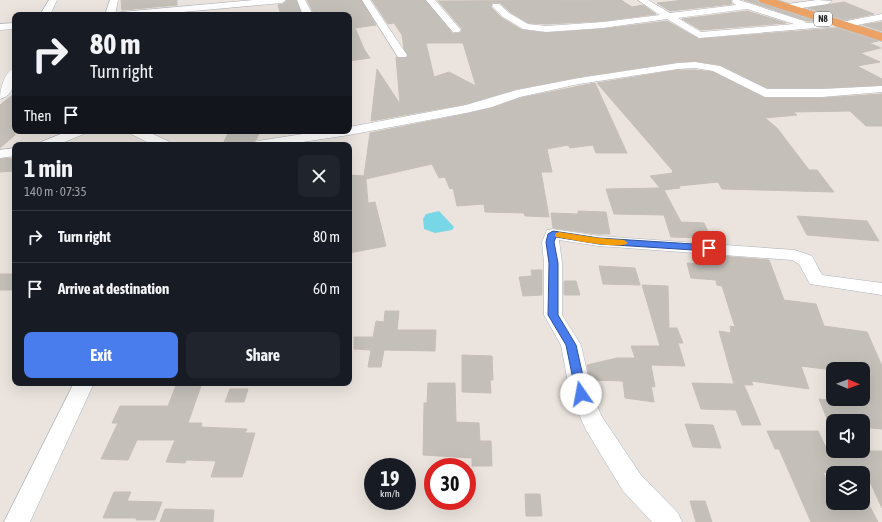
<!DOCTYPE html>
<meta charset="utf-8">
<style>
body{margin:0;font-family:"Asap Condensed",sans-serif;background:#20242c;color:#f1f3f6;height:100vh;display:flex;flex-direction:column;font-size:15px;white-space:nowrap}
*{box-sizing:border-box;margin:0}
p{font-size:13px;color:#9ea1a6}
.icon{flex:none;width:22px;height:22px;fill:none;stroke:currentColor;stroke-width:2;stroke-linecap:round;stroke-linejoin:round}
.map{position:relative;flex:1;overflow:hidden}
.panel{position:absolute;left:12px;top:142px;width:340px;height:244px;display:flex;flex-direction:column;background:#171b24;border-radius:8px;box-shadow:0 4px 16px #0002}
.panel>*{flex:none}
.guide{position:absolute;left:12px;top:12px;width:340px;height:122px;border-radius:8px;box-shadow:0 4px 16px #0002;background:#171b24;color:#f1f3f6;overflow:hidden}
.needle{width:26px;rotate:91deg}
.fabs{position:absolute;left:826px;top:362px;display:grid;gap:8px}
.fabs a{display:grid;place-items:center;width:44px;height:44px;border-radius:8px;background:#171b24;box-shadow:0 4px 16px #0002;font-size:20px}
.speed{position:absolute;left:364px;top:458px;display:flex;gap:8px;font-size:20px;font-weight:700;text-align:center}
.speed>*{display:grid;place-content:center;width:52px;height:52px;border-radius:50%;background:#171b24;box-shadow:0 4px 16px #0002;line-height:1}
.speed small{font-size:10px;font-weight:400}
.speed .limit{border:6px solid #d22;background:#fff;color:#111}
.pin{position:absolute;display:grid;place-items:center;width:34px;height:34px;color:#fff;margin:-17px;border-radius:8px;box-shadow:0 2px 6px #0006}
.me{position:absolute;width:44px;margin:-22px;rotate:348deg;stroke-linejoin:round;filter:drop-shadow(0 0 3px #0008)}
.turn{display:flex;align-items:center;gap:14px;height:84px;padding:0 12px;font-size:18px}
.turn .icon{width:52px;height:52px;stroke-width:2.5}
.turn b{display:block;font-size:28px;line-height:34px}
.then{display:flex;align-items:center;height:38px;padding:0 12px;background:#0003;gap:8px;font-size:15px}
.round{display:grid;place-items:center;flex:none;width:42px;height:42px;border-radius:8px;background:#20242c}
.overview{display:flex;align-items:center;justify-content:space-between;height:68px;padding:0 12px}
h1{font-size:24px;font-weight:700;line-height:30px}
.button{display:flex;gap:8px;margin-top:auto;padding:8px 12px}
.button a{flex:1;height:46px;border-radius:8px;background:#497ded;color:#fff;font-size:16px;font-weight:700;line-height:46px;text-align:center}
.button a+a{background:#20242c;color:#f1f3f6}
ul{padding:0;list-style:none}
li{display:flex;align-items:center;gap:12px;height:52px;padding:0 12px;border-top:1px solid #363941}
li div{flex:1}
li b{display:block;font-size:15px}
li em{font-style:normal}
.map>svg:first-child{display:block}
.water{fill:#78d7e6}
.building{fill:#c4bfb9;stroke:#c7bfb7;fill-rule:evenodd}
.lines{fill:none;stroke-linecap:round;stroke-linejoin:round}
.minor-casing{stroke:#aeb2ba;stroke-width:1}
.trunk-casing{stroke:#c3c3c3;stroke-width:2}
.minor{fill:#fff;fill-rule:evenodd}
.trunk{fill:#eca265;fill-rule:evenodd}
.route{fill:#497ded;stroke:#2f519a}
.slow{fill:#f59e0b}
.labels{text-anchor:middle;stroke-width:3.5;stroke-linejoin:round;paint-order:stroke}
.shield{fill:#fff;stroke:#6a6a6a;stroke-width:1}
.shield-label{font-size:9px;font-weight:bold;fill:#2a2a2a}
</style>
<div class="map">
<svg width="882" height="522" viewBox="0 0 882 522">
<rect width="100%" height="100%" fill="#ebe4de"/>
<path class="water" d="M439 211 454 227 452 230 435 233 424 229 423 219 426 214Z"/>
<path class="building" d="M121 0H177V5L122 10Z
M287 0H296L301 13 281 15 278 5 283 4Z
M307 0H361L376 25 355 28 364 49 370 58 349 61V12L322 15 320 11 313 12Z
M372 0H425L453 34 460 33 462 29 438 1 621 0 632 7 643 5 656 14 603 21 546 24 528 23 510 12 500 3H492L491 7 502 18 522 30 546 33 603 29 667 21 699 39 836 28 878 41 869 43 881 48 860 53 880 62 857 66 882 79V85L822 88H767L720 65 695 61 678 62 579 77 517 89 466 104 371 121 377 69 400 104 396 57 398 58H406L408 56 404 49 402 35 394 23 388 24ZM426 43H463L476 86 449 72 434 77Z
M684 0H731V2L732 4 670 11 657 3Z
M744 0H756L760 3 814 21H807Z
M844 2 874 14 845 20 808 8Z
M747 11 786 23 701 30 682 19Z
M882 22V31L863 25Z
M678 70H695L713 72 765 98H822L882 94V126H866L850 111 793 112 797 115 765 118 777 128 809 170H817L834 192 722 189 718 182 679 186 680 188 664 190 681 222 704 223 711 238 671 237 664 215 614 214 606 189 660 188 650 176 673 173 672 172 673 171 597 83Z
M595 83 627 153H596L593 145 570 148 568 145 547 149 552 172H541L549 217 525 216 524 213 485 212 484 204 457 206 453 188 450 189 445 177 439 178 432 164 366 179 368 203 375 202 386 246 349 253V175L364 176 370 133 466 114 492 108 520 98Z
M15 93V135L0 148V105Z
M229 131H260L256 140 253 141 250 144H223Z
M15 158V171L0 172V159Z
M578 211 606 212 610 234H597L553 228 551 213 578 214Z
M797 216 867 221 879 241 807 235Z
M708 255 769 260 784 300 816 304 824 326 867 332 882 366V429L863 427V421H828L819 399 860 403 859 399H863V369L833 370 801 366 809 389 751 381 753 385H744L761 425H742L736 410 701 409 692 383 734 384 719 331 731 333 730 326 735 327 722 286 717 285 716 280 691 278 687 263 712 265Z
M599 266 635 268 640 285 603 284Z
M531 270H542V295L523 296 519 277 532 276Z
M0 274H15V290H0Z
M564 281H576L580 295H564Z
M642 285 668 286 669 328H677L683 343H678L685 366 651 365 655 387 651 386 654 402 625 398 623 381 590 380 587 365 617 358H635L631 346H660Z
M385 311H399L397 330H436L435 351 384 350 381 367H368L371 350 354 349V337H373L376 321 384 322Z
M462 355 492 356 493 380H490L491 393 462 392Z
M177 383H202L188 423H202L201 427 247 429 245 433H255L242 477H211L216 461 186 460 185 463 166 462 175 440H137L128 460 101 459 118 423H112L120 406H168Z
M428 383H455L456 422 479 423 480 441H491L492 466H472V458L423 455 424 403H427Z
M230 389H248L244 402H225Z
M685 424 713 425 721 448 693 447Z
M767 431H818L829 454 862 455 860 451H882V508L864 469 826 468 828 473 823 472 833 493V503H868L878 522H811L779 449H775Z
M114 492H131L127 501 162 502 155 520H136L137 518H103Z
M525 494H540L542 516H526Z
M690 501H705L712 522H696Z
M165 509 214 510 213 522H160Z"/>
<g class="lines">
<defs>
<path id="minor" d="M49 0H57L50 15H40Z
M110 0H118L115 15H105Z
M254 0H286L282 3 150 15H116L121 12Z
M297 0H305L313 15H303Z
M362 0H370L407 55 406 57H398Z
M426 0H435L459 28 461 30 459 32H453Z
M638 0H648L670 13 736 5 732 2 733 0H739L804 21 806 23 838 20 842 22 882 14V20L843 28 839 26 699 38 667 19 603 28 546 32 523 29 503 17 492 6 493 4H499L509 13 528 24 546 26 603 22 660 15ZM747 9 794 24 701 32 678 18Z
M817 0 832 1 828 4 788 10 784 7 788 4Z
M15 23V29L0 30V24Z
M695 62 720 66 767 89H822L882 86V92L822 97H765L713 71 695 68 678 69 579 84 520 97 492 107 466 113 349 135 283 145H251L253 142 258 141 322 131H349V127L466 105 517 90 579 78 678 63Z
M15 68C15 80 15 95 0 99 0 89 5 70 15 68Z
M68 131H85L84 134 57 145H39L41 142Z
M130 131H146L170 142 172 145H153L131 134Z
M15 148V156L0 158V150Z
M553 229 599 236 795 250 812 256 822 275 882 283V295L810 284 799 264 792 260 599 246 559 240 562 263V315L581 345 592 394 602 417 641 475 678 513 682 522H652L623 491 586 430 570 394 561 345 544 315V263L542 242 547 230Z
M74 383H94L30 522H4Z"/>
<path id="trunk" d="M758 0H776L882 33V41L760 2Z"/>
</defs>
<use href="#minor" class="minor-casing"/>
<use href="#trunk" class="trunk-casing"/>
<use href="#minor" class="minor"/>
<use href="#trunk" class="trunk"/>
</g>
<path class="route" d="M553 231 599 238 709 245 713 248 709 251 599 244 556 237 554 242 558 263V315L576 345 587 394 585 398 581 399 577 398 576 394 566 345 548 315 549 263 546 242 548 234Z"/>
<path class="slow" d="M559 232 599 238 624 240 628 243C621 250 568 239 556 237L555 235 556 233Z"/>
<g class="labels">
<rect class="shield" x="814" y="12" width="18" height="14" rx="3"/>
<g class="shield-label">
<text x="823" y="22">N8</text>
</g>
</g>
</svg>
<div class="fabs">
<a><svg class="needle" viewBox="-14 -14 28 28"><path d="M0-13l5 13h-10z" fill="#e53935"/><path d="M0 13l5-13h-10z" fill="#9ea1a6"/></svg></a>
<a><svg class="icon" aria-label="sound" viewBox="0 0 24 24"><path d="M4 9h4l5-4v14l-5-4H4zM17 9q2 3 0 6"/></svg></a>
<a><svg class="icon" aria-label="layers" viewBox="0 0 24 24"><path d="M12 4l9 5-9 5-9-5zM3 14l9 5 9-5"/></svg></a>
</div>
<div class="speed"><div>19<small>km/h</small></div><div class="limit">30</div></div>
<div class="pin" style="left:709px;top:248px;background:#d93025"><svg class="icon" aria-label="arrive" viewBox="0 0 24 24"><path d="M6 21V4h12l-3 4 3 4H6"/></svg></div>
<svg class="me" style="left:581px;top:394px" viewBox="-20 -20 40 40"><circle r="19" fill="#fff"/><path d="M0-13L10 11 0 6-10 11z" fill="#497ded"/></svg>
<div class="guide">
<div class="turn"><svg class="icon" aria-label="right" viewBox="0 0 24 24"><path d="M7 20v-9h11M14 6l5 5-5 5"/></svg><div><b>80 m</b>Turn right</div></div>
<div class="then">Then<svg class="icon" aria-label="arrive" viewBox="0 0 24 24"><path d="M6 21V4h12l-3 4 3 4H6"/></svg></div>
</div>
<section class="panel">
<div class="overview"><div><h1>1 min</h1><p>140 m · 07:35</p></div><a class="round"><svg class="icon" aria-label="close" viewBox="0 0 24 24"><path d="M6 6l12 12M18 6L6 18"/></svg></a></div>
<ul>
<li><svg class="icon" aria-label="right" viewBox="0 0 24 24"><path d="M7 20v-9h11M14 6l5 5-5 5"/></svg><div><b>Turn right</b></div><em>80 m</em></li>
<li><svg class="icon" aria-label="arrive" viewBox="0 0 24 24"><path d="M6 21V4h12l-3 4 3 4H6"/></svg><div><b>Arrive at destination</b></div><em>60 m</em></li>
</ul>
<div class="button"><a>Exit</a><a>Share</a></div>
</section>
</div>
